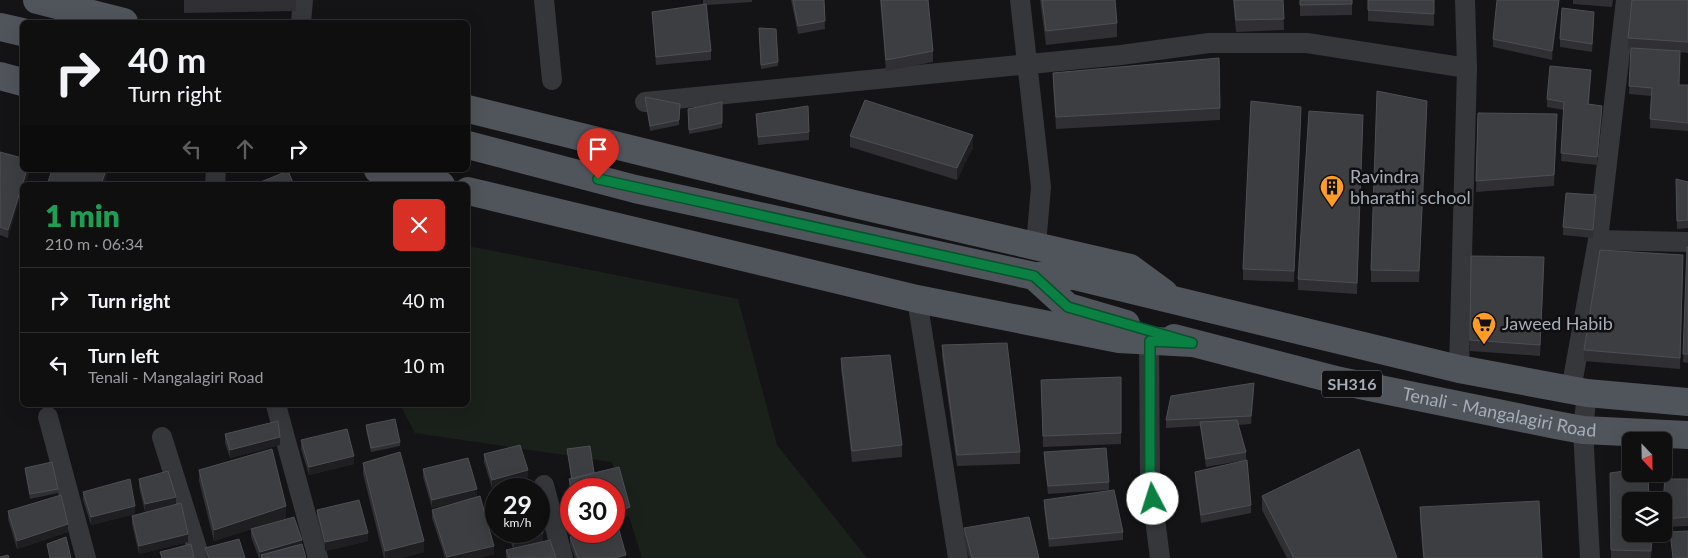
<!DOCTYPE html>
<meta charset="utf-8">
<style>
body{margin:0;font-family:Lato,sans-serif;background:#1d1d1e;color:#f1f3f6;height:100vh;display:flex;flex-direction:column;font-size:19px;white-space:nowrap}
*{box-sizing:border-box;margin:0}
p{font-size:16px;color:#9b9c9f}
.icon{flex:none;width:28px;height:28px;fill:none;stroke:currentColor;stroke-width:2;stroke-linecap:round;stroke-linejoin:round}
.map{position:relative;flex:1;overflow:hidden}
.sheet{position:absolute;left:20px;top:182px;width:450px;height:225px;display:flex;flex-direction:column;background:#0f0f10;border-radius:8px;box-shadow:0 5px 20px #0002,0 0 0 1px #2f2f30}
.sheet>*{flex:none}
.guide{position:absolute;left:20px;top:20px;width:450px;height:152px;border-radius:8px;box-shadow:0 5px 20px #0002,0 0 0 1px #2f2f30;background:#0f0f10;color:#f1f3f6;overflow:hidden}
.needle{width:32px;rotate:158deg}
.controls{position:absolute;left:1622px;top:432px;display:grid;gap:10px}
.controls a{display:grid;place-items:center;width:50px;height:50px;border-radius:8px;background:#0f0f10;box-shadow:0 5px 20px #0002,0 0 0 1px #2f2f30;font-size:25px}
.speed{position:absolute;left:485px;top:478px;display:flex;gap:10px;font-size:25px;font-weight:700;text-align:center}
.speed>*{display:grid;place-content:center;width:65px;height:65px;border-radius:50%;background:#0f0f10;box-shadow:0 5px 20px #0002,0 0 0 1px #2f2f30;line-height:1}
.speed small{font-size:12px;font-weight:400}
.speed .limit{border:8px solid #d22;background:#fff;color:#111}
.pin{position:absolute;display:grid;place-items:center;width:42px;height:42px;color:#fff;margin:-51px -21px;border-radius:50% 50% 50% 0;rotate:-45deg;box-shadow:0 0 5px #0007}
.pin .icon{rotate:45deg}
.me{position:absolute;width:55px;margin:-28px;rotate:355deg;stroke-linejoin:round;filter:drop-shadow(0 0 4px #0008)}
.turn{display:flex;align-items:center;gap:18px;height:105px;padding:0 25px;font-size:22px}
.turn .icon{width:65px;height:65px;stroke-width:2.5}
.turn b{display:block;font-size:35px;line-height:42px}
.lanes{display:flex;align-items:center;height:48px;padding:0 25px;background:#0003;justify-content:center;gap:25px;direction:ltr}
.lanes .off{opacity:.35}
.round{display:grid;place-items:center;flex:none;width:52px;height:52px;border-radius:8px;background:#1d1d1e}
.overview{display:flex;align-items:center;justify-content:space-between;height:85px;padding:0 25px}
h1{font-size:30px;font-weight:800;line-height:38px;color:#1e9e55}
ul{padding:0;list-style:none}
li{display:flex;align-items:center;gap:15px;height:65px;padding:0 25px;border-top:1px solid #2f2f30}
li div{flex:1}
li b{display:block;font-size:19px}
li em{font-style:normal}
.map>svg:first-child{display:block}
.green{fill:#1a211a}
.lines{fill:none;stroke-linecap:round;stroke-linejoin:round}
.street{stroke:#35373b;stroke-width:20}
.primary{stroke:#50545b;stroke-width:28}
.wall{fill:#303034}
.shaded-wall{fill:#1f1f22}
.building{fill:#3c3e42;stroke:#4d4f55}
.route-casing{stroke:#07532c;stroke-width:12}
.route{stroke:#0b8043;stroke-width:9}
.labels{text-anchor:middle;stroke-width:5;stroke-linejoin:round;paint-order:stroke}
.shield{fill:#0f0f11;stroke:#787e86;stroke-width:1}
.shield-label{font-size:16px;font-weight:bold;fill:#a5adb8}
.poi-label{font-size:18px;fill:#a5adb8;stroke:#0f0f11;text-anchor:start}
.street-label{font-size:18px;fill:#a5adb8;stroke:#0f0f11}
</style>
<div class="map">
<svg width="1688" height="558" viewBox="0 0 1688 558">
<rect width="100%" height="100%" fill="#141416"/>
<path class="green" d="M468 246 738 299 777 445 867 558H642L612 462 415 433 400 405H468Z"/>
<g class="lines">
<path class="street" d="M544 0 552 80
M1020 0 1041 187 1036 245
M301 22 303 0
M645 102 1121 55 1209 43H1307L1467 68
M215 185 216 170
M1598 240 1688 242
M917 299 958 558
M1149 341 1150 479 1160 558
M1459 369 1467 68 1465 0
M1571 390 1598 240 1626 0
M1587 393 1583 430 1590 558
M276 405 318 558
M48 417 86 558
M162 437 200 558
M544 485 563 558"/>
<g class="primary">
<path d="M37 0 124 22"/>
<path d="M0 27 22 32"/>
<path d="M0 76 22 82"/>
<path d="M468 109 850 203 1130 268 1164 293"/>
<path d="M468 145 635 189 1034 276H1074L1459 369 1587 393 1688 402"/>
<path d="M378 170 441 185"/>
<path d="M468 191 917 299 1119 339 1192 343"/>
<path d="M1034 276 1068 307 1126 324"/>
<path id="s1" d="M1174 338 1340 381 1556 425 1583 430 1688 435"/>
</g>
</g>
<path class="wall" d="M184 0H296V11L184 13Z
M703 0H752V2L707 5 711 51V60L656 65 652 12 703 5Z
M791 0H824L825 29 798 34Z
M880 0H928L933 51V62L886 71Z
M1040 0H1115L1117 23V37L1046 45Z
M1233 0H1283L1284 30 1236 32Z
M1300 0H1352V15L1300 16Z
M1368 0 1434 14V26L1368 21Z
M1559 0 1552 60 1493 47V39Z
M1573 0H1613L1612 7 1573 4Z
M1688 0V53L1680 52 1679 85H1688V131L1650 128 1651 96 1629 94 1631 49H1628V38Z
M1594 21 1592 52 1560 47V39Z
M776 29 778 66 761 69 759 32Z
M1219 58 1220 120 1056 129 1053 85V73Z
M1591 78 1589 104 1602 114 1597 165 1561 161 1564 110 1547 107V99Z
M645 97 680 104 679 125 650 131Z
M722 102V128L689 134 688 109Z
M1427 113 1419 282H1371V270Z
M1478 113 1557 125 1554 186 1476 192Z
M756 114 809 132V140L758 145Z
M1301 118 1294 282 1243 280V269Z
M1363 126 1357 294 1298 290V279Z
M850 136 973 147 957 180 850 147Z
M0 152 30 170 25 185H22L8 238 0 235Z
M1676 179 1688 182V228L1677 229Z
M1596 203 1593 238 1563 235V227Z
M1688 247V363L1683 362Z
M1471 256 1544 268 1540 356 1470 351Z
M1683 267 1680 369 1584 361V350Z
M942 345 1020 452V464L957 466 942 356Z
M841 358 902 445V457L852 462 841 369Z
M1121 377V444L1043 447 1041 380Z
M1254 391 1251 424 1238 425 1246 452V460L1206 467 1200 426 1166 428V420Z
M366 425 400 442V446L371 452 366 430Z
M225 434 280 445 230 458 225 443Z
M301 440 354 464 309 475 301 449Z
M567 449 594 473 630 515 571 489V495L569 488V479H571Z
M1044 452 1109 482V490L1048 494 1044 460Z
M484 454 528 479 492 488 484 462Z
M363 463 424 552 402 558H384L363 474Z
M25 468 58 489V493L30 499 25 472Z
M423 469 477 496 494 554 479 558H445L432 518V510L471 498 432 508 423 477Z
M199 470 286 518 214 541 199 481Z
M1195 472 1251 505V513L1201 523 1195 480Z
M1610 473 1631 501V534H1653L1651 558H1611Z
M139 479 176 504 188 542 139 554 132 524V516L145 512 139 487Z
M1688 479V526L1664 527V501Z
M83 492 135 514 91 525 83 500Z
M1262 496 1397 558H1287L1262 510Z
M1044 500 1123 532V540L1049 547 1044 508Z
M1420 507 1542 558H1423L1420 521Z
M317 510 368 541 325 551 317 518Z
M8 511 68 532 17 549 8 519Z
M964 528 1039 558H969L964 539Z
M251 529 302 546 306 558H259L251 537Z
M508 531H539L543 541 556 558H506V550L513 549Z
M570 537 626 558H575L570 545Z
M205 548 245 558H206Z"/>
<path class="shaded-wall" d="M1559 0V5L1552 60V51Z
M1591 70V78L1588 112V104Z
M1427 101V113L1419 282V271Z
M1602 106V114L1597 165V157Z
M1301 107V118L1294 282V271Z
M1557 114V125L1554 186V175Z
M973 135V147L957 180V168Z
M27 170H30L25 185H22V192L8 238V230Z
M106 170H109L104 185H101Z
M1544 257V268L1540 356V345Z
M1254 383V391L1251 424V416Z
M280 437V445L230 458V450Z
M354 456V464L309 475V467Z
M528 470V479L492 488V480Z
M477 489V497L432 508V500Z
M176 497V505L145 512V504Z
M135 506V514L91 525V517Z
M286 506V518L214 541V530Z
M630 507V515L614 521V513Z
M68 524V532L17 549V541Z
M368 533V541L325 551V542Z
M543 533V541L514 549V541Z
M188 534V542L139 554V546Z
M302 540V548L261 555V558H260V552Z
M424 541V552L402 558H385V551Z
M494 546V554L479 558H447V557Z
M626 555V558H614Z"/>
<path class="building" d="M793 0H824L825 21 798 26Z
M881 0H928L933 51 886 60Z
M1042 0H1115L1117 23 1046 31Z
M1234 0H1283L1284 19 1236 20Z
M1300 0H1352V4L1300 5Z
M1368 0H1434V14L1368 10Z
M1497 0H1559L1552 51 1493 39Z
M1632 0H1688V42L1628 38Z
M706 4 711 51 656 57 652 12Z
M1562 8 1594 12 1592 44 1560 39Z
M759 28 776 29 778 62 761 65Z
M1631 48 1680 51 1679 85H1688V123L1650 119 1652 88 1629 86Z
M1219 58 1220 108 1056 117 1053 73Z
M1550 66 1591 70 1588 104 1602 106 1597 157 1561 153 1564 102 1547 99Z
M1377 91 1427 101 1419 271 1371 270Z
M645 97 680 104 679 120 650 126Z
M865 100 973 135 957 168 850 136Z
M1251 101 1301 107 1294 271 1243 269Z
M722 102V123L689 130 688 109Z
M808 106 809 132 758 137 756 114Z
M1309 111 1363 115 1357 283 1298 279Z
M1478 113 1557 114 1554 175 1476 181Z
M0 152 22 158V170H27L8 230 0 227Z
M52 170H106L101 185H47Z
M288 171 294 185H253Z
M1676 179 1688 182V220L1677 221Z
M1566 193 1596 195 1593 230 1563 227Z
M1687 247H1688V354H1683Z
M1600 250 1683 255 1680 358 1584 350Z
M1471 256 1544 257 1540 345 1470 340Z
M1007 343 1020 452 957 455 942 345Z
M890 355 902 445 852 451 841 358Z
M1121 377V433L1043 436 1041 380Z
M1254 383 1251 416 1166 420 1171 396Z
M395 419 400 442 371 448 366 425Z
M1237 420 1246 452 1206 459 1200 422Z
M278 421 280 437 230 450 225 434Z
M347 429 354 456 309 467 301 440Z
M520 445 528 470 492 480 484 454Z
M590 446 594 473 572 479 567 449Z
M1106 448 1109 482 1048 486 1044 452Z
M272 449 286 506 214 530 199 470Z
M1359 449 1397 558H1294L1262 496Z
M400 452 424 541 385 551 363 463Z
M468 458 477 489 432 500 423 469Z
M1247 460 1251 505 1201 515 1195 472Z
M52 462 58 489 30 494 25 468Z
M619 467 630 507 614 513V489H572L569 479Z
M1631 470V474H1648L1649 501H1631V515L1620 517H1631V534H1652L1651 551 1611 550 1610 473Z
M168 471 176 497 145 504 139 479Z
M130 479 135 506 91 517 83 492Z
M1665 479H1688V517L1664 519 1663 501Z
M526 481 529 489H498V488Z
M1114 490 1123 532 1049 539 1044 500Z
M61 495 68 524 17 541 8 511Z
M480 496 494 546 447 557 432 510Z
M359 500 368 533 325 542 317 510Z
M1539 501 1542 558H1424L1420 507Z
M181 503 188 534 139 546 132 516Z
M294 517 302 540 260 552 251 529Z
M1029 517 1039 558H972L964 528Z
M539 520 543 533 514 541 511 531H539Z
M617 523 626 555 614 558H578L570 537 589 531H614V524Z
M1688 531V558H1673L1670 532Z
M66 537 71 558H50L47 544Z
M239 539 245 558H209L205 548Z
M550 540 556 558H509L506 550Z
M191 544 194 558H162L160 552Z
M302 544 306 558H262L261 555Z
M8 555 9 558H0V557Z"/>
<g class="lines">
<defs>
<path id="route" d="M598 179 1034 276 1068 307 1192 343 1150 341V479L1153 499"/>
</defs>
<use href="#route" class="route-casing"/>
<use href="#route" class="route"/>
</g>
<defs>
<symbol id="building-pin" viewBox="-11 -11 22 30"><path d="M0 17L-7.5 6A9.5 9.5 0 1 1 7.5 6Z" fill="#ff9c23" stroke="#0f0f11"/><path d="M-4-6H4V6H1V3H-1V6H-4ZM-2.5-4.3h1.7v1.8h-1.7ZM.8-4.3h1.7v1.8H.8ZM-2.5-1h1.7V.8h-1.7ZM.8-1h1.7V.8H.8Z" fill="#111"/></symbol>
<symbol id="supermarket-pin" viewBox="-11 -11 22 30"><path d="M0 17L-7.5 6A9.5 9.5 0 1 1 7.5 6Z" fill="#ff9c23" stroke="#0f0f11"/><path d="M-6-5.5h2.5l.6 2H6L4.5 2H-2.5L-4.4-4H-6ZM-1.5 3.2a1.3 1.3 0 1 0 .1 0ZM3 3.2a1.3 1.3 0 1 0 .1 0Z" fill="#111"/></symbol>
</defs>
<g fill-rule="evenodd">
<use href="#building-pin" x="1318" y="173" width="28" height="38"/>
<use href="#supermarket-pin" x="1470" y="310" width="28" height="38"/>
</g>
<g class="labels">
<rect class="shield" x="1322" y="370.5" width="60" height="27" rx="4"/>
<g class="shield-label">
<text x="1352" y="390">SH316</text>
</g>
<g class="poi-label">
<text x="1350" y="183">Ravindra<tspan x="1350" dy="21">bharathi school</tspan></text>
<text x="1502" y="330">Jaweed Habib</text>
</g>
<g class="street-label">
<text dy="6" stroke="none"><textPath href="#s1" startOffset="334">Tenali - Mangalagiri Road</textPath></text>
</g>
</g>
</svg>
<div class="controls">
<a><svg class="needle" viewBox="-14 -14 28 28"><path d="M0-13l5 13h-10z" fill="#e53935"/><path d="M0 13l5-13h-10z" fill="#9b9c9f"/></svg></a>
<a><svg class="icon" aria-label="layers" viewBox="0 0 24 24"><path d="M12 4l9 5-9 5-9-5zM3 14l9 5 9-5"/></svg></a>
</div>
<div class="speed"><div>29<small>km/h</small></div><div class="limit">30</div></div>
<div class="pin" style="left:598px;top:179px;background:#d93025"><svg class="icon" aria-label="arrive" viewBox="0 0 24 24"><path d="M6 21V4h12l-3 4 3 4H6"/></svg></div>
<svg class="me" style="left:1153px;top:499px" viewBox="-20 -20 40 40"><circle r="19" fill="#fff"/><path d="M0-13L10 11 0 6-10 11z" fill="#0b8043"/></svg>
<div class="guide">
<div class="turn"><svg class="icon" aria-label="right" viewBox="0 0 24 24"><path d="M7 20v-9h11M14 6l5 5-5 5"/></svg><div><b>40 m</b>Turn right</div></div>
<div class="lanes"><svg class="icon off" aria-label="left" viewBox="0 0 24 24"><path d="M17 20v-9H6M10 6l-5 5 5 5"/></svg><svg class="icon off" aria-label="ahead" viewBox="0 0 24 24"><path d="M12 20V5M6 11l6-6 6 6"/></svg><svg class="icon" aria-label="right" viewBox="0 0 24 24"><path d="M7 20v-9h11M14 6l5 5-5 5"/></svg></div>
</div>
<section class="sheet">
<div class="overview"><div><h1>1 min</h1><p>210 m · 06:34</p></div><a class="round" style="background:#d93025;color:#fff"><svg class="icon" aria-label="close" viewBox="0 0 24 24"><path d="M6 6l12 12M18 6L6 18"/></svg></a></div>
<ul>
<li><svg class="icon" aria-label="right" viewBox="0 0 24 24"><path d="M7 20v-9h11M14 6l5 5-5 5"/></svg><div><b>Turn right</b></div><em>40 m</em></li>
<li><svg class="icon" aria-label="left" viewBox="0 0 24 24"><path d="M17 20v-9H6M10 6l-5 5 5 5"/></svg><div><b>Turn left</b><p>Tenali - Mangalagiri Road</p></div><em>10 m</em></li>
</ul>
</section>
</div>
